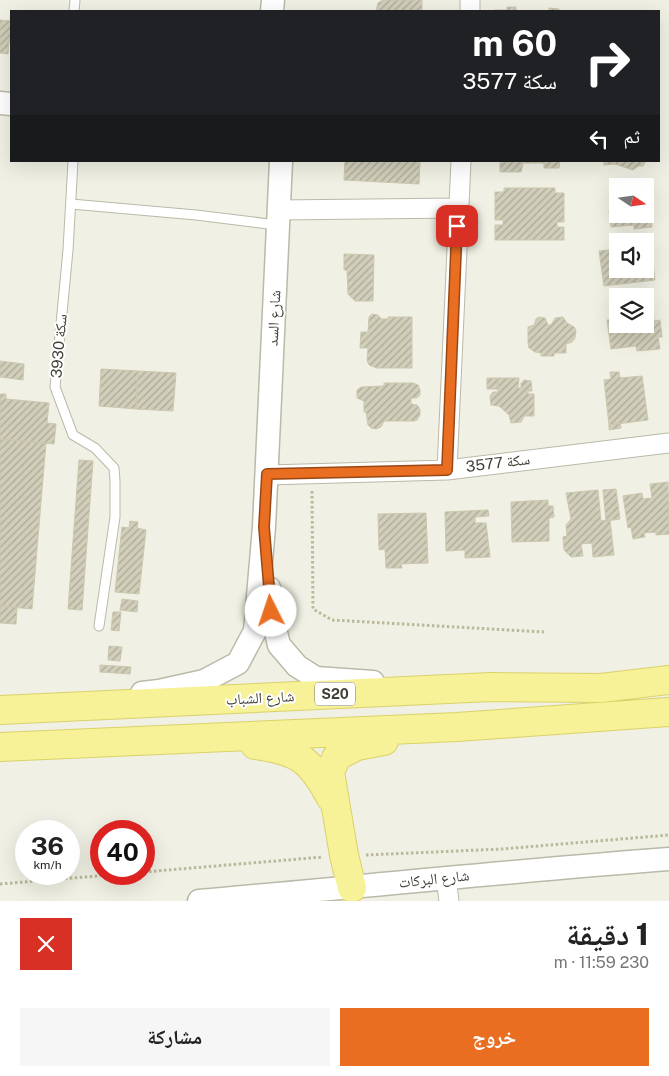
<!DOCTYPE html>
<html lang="ar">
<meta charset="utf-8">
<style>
body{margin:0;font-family:"Public Sans","Noto Naskh Arabic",sans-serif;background:#f6f6f6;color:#222;direction:rtl;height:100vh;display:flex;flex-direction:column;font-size:19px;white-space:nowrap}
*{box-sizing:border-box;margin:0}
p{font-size:16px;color:#767676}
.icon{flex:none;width:28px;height:28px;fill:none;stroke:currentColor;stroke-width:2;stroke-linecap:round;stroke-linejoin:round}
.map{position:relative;height:901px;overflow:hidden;direction:ltr}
.sheet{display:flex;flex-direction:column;background:#fff;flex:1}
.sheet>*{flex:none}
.top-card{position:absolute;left:10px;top:10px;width:650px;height:152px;border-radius:0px;box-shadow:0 5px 20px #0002;direction:rtl;background:#202124;color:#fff;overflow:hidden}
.needle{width:32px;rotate:103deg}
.tools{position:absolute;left:609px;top:178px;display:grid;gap:10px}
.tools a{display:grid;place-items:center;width:45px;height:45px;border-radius:0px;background:#fff;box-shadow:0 5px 20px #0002;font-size:25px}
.speed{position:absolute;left:15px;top:820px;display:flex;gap:10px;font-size:25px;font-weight:700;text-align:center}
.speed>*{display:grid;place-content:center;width:65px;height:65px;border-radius:50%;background:#fff;box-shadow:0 5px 20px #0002;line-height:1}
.speed small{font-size:12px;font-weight:400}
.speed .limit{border:8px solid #d22;background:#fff;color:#111}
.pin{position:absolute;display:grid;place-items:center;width:42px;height:42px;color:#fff;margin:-21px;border-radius:10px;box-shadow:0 2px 8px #0006}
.me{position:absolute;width:55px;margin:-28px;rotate:356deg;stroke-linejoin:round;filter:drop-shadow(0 0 4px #0008)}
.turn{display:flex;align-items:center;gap:18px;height:105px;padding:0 20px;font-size:22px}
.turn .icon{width:65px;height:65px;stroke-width:2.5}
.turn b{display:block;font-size:35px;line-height:42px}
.then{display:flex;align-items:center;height:48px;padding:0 20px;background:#0003;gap:10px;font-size:19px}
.round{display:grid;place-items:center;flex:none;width:52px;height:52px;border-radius:0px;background:#f6f6f6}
.summary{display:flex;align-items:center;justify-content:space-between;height:85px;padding:0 20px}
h1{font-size:30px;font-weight:800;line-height:38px}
.action{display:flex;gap:10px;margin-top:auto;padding:10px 20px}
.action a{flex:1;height:58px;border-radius:0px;background:#ea6e21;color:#fff;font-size:20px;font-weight:800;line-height:58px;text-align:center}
.action a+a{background:#f6f6f6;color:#222}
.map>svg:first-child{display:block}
.building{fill:url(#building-hatch);stroke:#ccc7ae}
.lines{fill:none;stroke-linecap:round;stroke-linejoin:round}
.service-casing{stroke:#bbb9a8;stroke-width:11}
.minor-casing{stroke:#bbb9a8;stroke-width:21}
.tertiary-casing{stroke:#bbb9a8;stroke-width:25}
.primary-casing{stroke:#dad269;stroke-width:30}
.path{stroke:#bcb89a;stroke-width:3;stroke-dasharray:2.5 2.5;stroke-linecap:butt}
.service{stroke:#fff;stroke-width:9}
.minor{stroke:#fff;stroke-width:19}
.tertiary{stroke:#fff;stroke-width:22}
.primary{stroke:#f7f197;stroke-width:28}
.route-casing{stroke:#984815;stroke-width:12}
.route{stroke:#ea6e21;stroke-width:9}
.labels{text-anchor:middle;stroke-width:4;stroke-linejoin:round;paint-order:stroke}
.shield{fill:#fff;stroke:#7b7972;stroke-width:1}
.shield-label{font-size:14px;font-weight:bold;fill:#424035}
.street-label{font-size:15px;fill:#424035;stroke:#fff}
</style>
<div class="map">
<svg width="669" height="901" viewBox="0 0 669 901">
<defs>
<pattern id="building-hatch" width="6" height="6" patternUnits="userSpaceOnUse" patternTransform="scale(1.25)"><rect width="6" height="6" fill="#d1ceba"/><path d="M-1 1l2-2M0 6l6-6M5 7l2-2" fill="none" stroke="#aba998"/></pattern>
</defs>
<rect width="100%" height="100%" fill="#f1f0e4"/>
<path class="building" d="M383 0H422V11H376L378 3Z
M507 7H516V11H522H494V10H507Z
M549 8 559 9V11H538H549Z
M0 20 11 21V42H9L8 54 0 53Z
M345 161H420L419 184 344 180Z
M500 161H560L559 168H544V163H523L521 172H500Z
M604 161H646L643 166H638L633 170 615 164 604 165Z
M621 185 618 186V214H645V187H648L652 227 634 229V225L611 227 609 210H613L611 186Z
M504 188H555V193H564V222H557V227H564V240H495V225H503V220H495V192H504Z
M645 246 647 264 653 263 655 280 604 286 599 251 618 249V269H645Z
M344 254 374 255 373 301H355L348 294 347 270H344Z
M653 310 654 321 660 320 662 337H658L660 349 637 351 636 346 611 349 607 320 618 319V324H645V311Z
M372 314 378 315 381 319H388V317H412V368H377L369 365 367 360 368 348H360L361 332H368L369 317Z
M539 317 545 318 548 325H551L555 318 563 317 567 323 574 327 576 330 575 338 572 342 566 344V353H554V356H541V353L535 352 529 348 528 343V327L534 325 536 319Z
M0 361 24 364 23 380 0 377Z
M101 369 138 371 136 409 99 406Z
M138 371 176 373 173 411 136 409Z
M610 372H619L620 378 642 376 648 420 609 425 604 380 611 379Z
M487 378H498V389H487Z
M498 378H519L518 388H521V383L524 380 531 381 532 391H528V394H534V416H524L521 422 511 423 509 415 499 406 491 405 490 396 493 392H498Z
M384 383H413L418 385 420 390V395L417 398H411V404L417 405 420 409V415L417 420 414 421H384L381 427 376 429 371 428 368 425 366 412H364V401L357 398V390L361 387 384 386Z
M0 394H6V399L49 403 47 423 56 424 54 444 0 439Z
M620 423 621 428 609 430V425Z
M0 439 46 443 32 609 0 606Z
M79 460 93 461 82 610 68 609Z
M668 482 669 534 656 535V532L644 533 645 537 633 539 631 527 628 528 623 496 642 493 643 499 652 498 650 484Z
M616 489 620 519 606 521 603 490Z
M598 490 601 521 610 520 614 555 593 557 592 543 581 544 583 556 571 557 564 550 563 537 567 536 566 525 571 519 566 493Z
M548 500V506H553L554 517 549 518V541L512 542 511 502Z
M488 510 489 516 475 517V523H486L490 557 465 558V550L446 551 445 512Z
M426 513 428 563 401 564 402 568H386L385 549 379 550 378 514Z
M130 521 138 522 137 528 146 530 139 594 115 592 122 527 129 528Z
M122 599 138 601 137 612 120 610Z
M0 606 17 607 16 624 0 623Z
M113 612H121L119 631 111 630Z
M109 646 122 647 120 661 108 660Z
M100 665 131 667 130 674 100 672Z"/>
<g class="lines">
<defs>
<path id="service" d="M74 11 75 0
M73 161 68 250 55 387 73 435 95 448 114 468 115 481V517L99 626
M71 204 196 215 277 225"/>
<path id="minor" d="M470 11V0
M278 210 458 208
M447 470 461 161
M267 475 447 470 669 443
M446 878 449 901"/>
<path id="tertiary" d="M272 11 273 0
M0 103 11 104
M269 588 271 611 279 645 297 666 316 678 373 682
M142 693 159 691 204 681 238 663 255 631 264 527 281 161
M199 901C356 887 512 871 669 859"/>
<path id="primary" d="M0 710 491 687 601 688 669 680
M255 745C299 751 310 759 331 798
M0 747 457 727 669 712
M352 888 344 855 330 772 337 756 357 746 384 741"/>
</defs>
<use href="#service" class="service-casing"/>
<use href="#minor" class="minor-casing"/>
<use href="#tertiary" class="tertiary-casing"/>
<use href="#primary" class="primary-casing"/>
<path class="path" d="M312 491 313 609 332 620 544 632
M366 855 502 849 669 835
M144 872 323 857
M0 884 122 874"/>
<use href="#service" class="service"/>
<use href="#minor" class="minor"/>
<use href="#tertiary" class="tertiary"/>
<use href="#primary" class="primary"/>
</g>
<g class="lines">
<defs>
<path id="route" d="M271 611 264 527 267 474 447 470 457 226"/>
</defs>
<use href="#route" class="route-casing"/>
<use href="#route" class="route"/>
</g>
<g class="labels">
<rect class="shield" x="315" y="682.5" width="40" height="23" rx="4"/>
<g class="shield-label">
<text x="335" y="699">S20</text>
</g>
<g class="street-label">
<text transform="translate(274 318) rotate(-87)" y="5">شارع السد</text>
<text transform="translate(59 346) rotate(-85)" y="5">سكة 3930</text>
<text transform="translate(498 463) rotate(-7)" y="5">سكة 3577</text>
<text transform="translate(260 698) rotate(-3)" y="5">شارع الشباب</text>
<text transform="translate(434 879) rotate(-6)" y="5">شارع البركات</text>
</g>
</g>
</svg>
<div class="tools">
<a><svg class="needle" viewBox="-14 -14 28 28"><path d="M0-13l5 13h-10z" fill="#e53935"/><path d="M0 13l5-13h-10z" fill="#767676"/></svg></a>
<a><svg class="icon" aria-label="sound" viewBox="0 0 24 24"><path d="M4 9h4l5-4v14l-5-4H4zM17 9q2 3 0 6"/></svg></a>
<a><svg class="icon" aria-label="layers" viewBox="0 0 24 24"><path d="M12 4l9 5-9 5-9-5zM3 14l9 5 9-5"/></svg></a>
</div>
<div class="speed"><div>36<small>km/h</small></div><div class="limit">40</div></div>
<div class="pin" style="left:457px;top:226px;background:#d93025"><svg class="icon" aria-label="arrive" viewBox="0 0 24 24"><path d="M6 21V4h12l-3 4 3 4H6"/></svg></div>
<svg class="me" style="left:271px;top:611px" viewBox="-20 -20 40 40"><circle r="19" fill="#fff"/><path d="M0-13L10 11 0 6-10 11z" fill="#ea6e21"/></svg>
<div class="top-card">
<div class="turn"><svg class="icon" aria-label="right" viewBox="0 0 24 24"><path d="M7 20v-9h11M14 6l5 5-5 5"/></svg><div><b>60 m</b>سكة 3577</div></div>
<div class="then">ثم<svg class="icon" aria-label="left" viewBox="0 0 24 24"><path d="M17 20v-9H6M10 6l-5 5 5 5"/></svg></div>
</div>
</div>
<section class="sheet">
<div class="summary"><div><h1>1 دقيقة</h1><p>230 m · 11:59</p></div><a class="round" style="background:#d93025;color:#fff"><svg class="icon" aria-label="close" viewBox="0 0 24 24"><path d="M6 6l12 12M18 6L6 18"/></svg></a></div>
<div class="action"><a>خروج</a><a>مشاركة</a></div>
</section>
